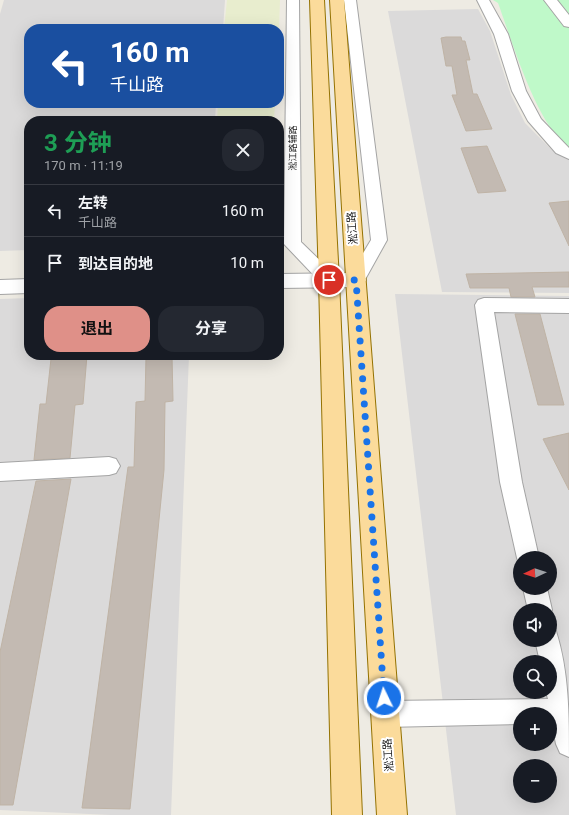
<!DOCTYPE html>
<html lang="zh">
<meta charset="utf-8">
<style>
body{margin:0;font-family:Roboto,"Noto Sans SC",sans-serif;background:#242831;color:#f1f3f6;height:100vh;display:flex;flex-direction:column;font-size:15px;white-space:nowrap}
*{box-sizing:border-box;margin:0}
p{font-size:13px;color:#9ea1a6}
.icon{flex:none;width:22px;height:22px;fill:none;stroke:currentColor;stroke-width:2;stroke-linecap:round;stroke-linejoin:round}
.map{position:relative;flex:1;overflow:hidden}
.sheet{position:absolute;left:24px;top:116px;width:260px;height:244px;display:flex;flex-direction:column;background:#171b24;border-radius:16px;box-shadow:0 4px 16px #0002}
.sheet>*{flex:none}
.hud{position:absolute;left:24px;top:24px;width:260px;height:84px;border-radius:16px;box-shadow:0 4px 16px #0002;background:#1a4fa0;color:#fff;overflow:hidden}
.needle{width:26px;rotate:266deg}
.tools{position:absolute;left:513px;top:551px;display:grid;gap:8px}
.tools a{display:grid;place-items:center;width:44px;height:44px;border-radius:50%;background:#171b24;box-shadow:0 4px 16px #0002;font-size:20px}
.pin{position:absolute;display:grid;place-items:center;width:34px;height:34px;color:#fff;margin:-17px;border:2px solid #fff;border-radius:50%;box-shadow:0 1px 4px #0007}
.me{position:absolute;width:44px;margin:-22px;rotate:356deg;stroke-linejoin:round;filter:drop-shadow(0 0 3px #0008)}
.turn{display:flex;align-items:center;gap:14px;height:84px;padding:0 20px;font-size:18px}
.turn .icon{width:52px;height:52px;stroke-width:2.5}
.turn b{display:block;font-size:28px;line-height:34px}
.round{display:grid;place-items:center;flex:none;width:42px;height:42px;border-radius:16px;background:#242831}
.overview{display:flex;align-items:center;justify-content:space-between;height:68px;padding:0 20px}
h1{font-size:24px;font-weight:700;line-height:30px;color:#1e9e55}
.button{display:flex;gap:8px;margin-top:auto;padding:8px 20px}
.button a{flex:1;height:46px;border-radius:16px;background:#df9088;color:#111;font-size:16px;font-weight:700;line-height:46px;text-align:center}
.button a+a{background:#242831;color:#f1f3f6}
ul{padding:0;list-style:none}
li{display:flex;align-items:center;gap:12px;height:52px;padding:0 20px;border-top:1px solid #363941}
li div{flex:1}
li b{display:block;font-size:15px}
li em{font-style:normal}
.map>svg:first-child{display:block}
.residential{fill:#dbdada;fill-rule:evenodd}
.farmland{fill:#e8edce}
.park{fill:#bff9c9}
.building{fill:#c3bab2;stroke:#bfb3a5}
.lines{fill:none;stroke-linecap:round;stroke-linejoin:round}
.minor-casing{stroke:#a4a4a4;stroke-width:2}
.tertiary-casing{stroke:#a4a4a4;stroke-width:2}
.primary-casing{stroke:#947202;stroke-width:2}
.minor{fill:#fff;fill-rule:evenodd}
.tertiary{fill:#fff;fill-rule:evenodd}
.primary{fill:#fbdb9b;fill-rule:evenodd}
.route{stroke:#1a73e8;stroke-width:7;stroke-dasharray:0 12.6}
.labels{text-anchor:middle;stroke-width:4;stroke-linejoin:round;paint-order:stroke}
.far-street-label{font-size:9px;fill:#1d1d1d;stroke:#fff}
.street-label{font-size:11px;fill:#1d1d1d;stroke:#fff}
</style>
<div class="map">
<svg width="569" height="815" viewBox="0 0 569 815">
<rect width="100%" height="100%" fill="#eeebe3"/>
<path class="residential" d="M4 0H225L223 29H29V103H216L215 121H29V250L0 251V14Z
M478 9 490 31 511 95 525 123 554 152 569 160V293L442 292 388 11Z
M395 294 569 296V815H456ZM520 558H550V588H520ZM520 610H550V640H520ZM520 662H550V692H520ZM520 714H550V744H520ZM520 766H550V796H520Z
M29 298V355H189L171 815H111L0 810V299Z"/>
<path class="farmland" d="M227 0H280L279 29H224Z
M218 103H275L274 121H217Z"/>
<path class="park" d="M493 0H569V148C537 126 512 41 498 3Z"/>
<path class="building" d="M446 37H461L462 41H465L470 60H466L473 94H477L492 129 466 131 452 95H457L452 66H446L441 38Z
M487 146 506 191 478 193 461 148Z
M569 201V246L549 203Z
M569 272V287H532L535 297H511L509 288H470L466 274Z
M515 314H540L564 405H538Z
M59 355H87L83 404 75 405 70 458 34 460 40 404H46L51 359H59Z
M172 356 173 401 165 402 164 470 130 809 82 808 128 467H134L136 402 145 401 146 357Z
M569 433V490L543 439Z
M71 479 13 805H0V652L36 481Z"/>
<g class="lines">
<defs>
<path id="minor" d="M287 0H299L301 242 335 275 338 280 335 285 329 286 323 285 284 244Z
M344 0H356L387 240 362 285 356 286 350 285 347 280 371 240Z
M477 0H489L508 34 526 91 541 119 569 148V159L556 153 528 121 512 91 494 34Z
M544 0H557L569 15V27L564 26Z
M484 298 569 299V313L494 312 522 482 539 558H520V566L517 558 500 482 475 305 478 300Z
M109 457 116 459 120 466 116 473 109 475 0 481V463Z
M523 588H547L552 610 550 614V610H528Z
M550 629 556 631C569 672 569 715 569 757L560 753 556 744 552 724H550V714H520V724L385 727 376 723 372 714 376 705 385 701 548 699 546 692H550V662H540L535 640H550Z"/>
<path id="tertiary" d="M356 273 363 275 366 280 363 285 356 287 279 288V274Z
M29 279V293L0 294V280Z"/>
<path id="primary" d="M310 0H324L339 280 362 815H332L319 280Z
M330 0H344L407 815H377Z"/>
</defs>
<use href="#minor" class="minor-casing"/>
<use href="#tertiary" class="tertiary-casing"/>
<use href="#primary" class="primary-casing"/>
<use href="#minor" class="minor"/>
<use href="#tertiary" class="tertiary"/>
<use href="#primary" class="primary"/>
</g>
<g class="lines">
<path class="route" d="M329 280H356L384 698"/>
</g>
<g class="labels">
<g class="far-street-label">
<text transform="translate(293 148) rotate(-90)" y="3">淞江路辅路</text>
</g>
<g class="street-label">
<text transform="translate(352 228) rotate(-94)" y="4">淞江路</text>
<text transform="translate(388 755) rotate(-94)" y="4">淞江路</text>
</g>
</g>
</svg>
<div class="tools">
<a><svg class="needle" viewBox="-14 -14 28 28"><path d="M0-13l5 13h-10z" fill="#e53935"/><path d="M0 13l5-13h-10z" fill="#9ea1a6"/></svg></a>
<a><svg class="icon" aria-label="sound" viewBox="0 0 24 24"><path d="M4 9h4l5-4v14l-5-4H4zM17 9q2 3 0 6"/></svg></a>
<a><svg class="icon" aria-label="search" viewBox="0 0 24 24"><circle cx="10" cy="10" r="6"/><path d="M15 15l6 6"/></svg></a>
<a>+</a>
<a>−</a>
</div>
<div class="pin" style="left:329px;top:280px;background:#d93025"><svg class="icon" aria-label="arrive" viewBox="0 0 24 24"><path d="M6 21V4h12l-3 4 3 4H6"/></svg></div>
<svg class="me" style="left:384px;top:698px" viewBox="-20 -20 40 40"><circle r="17" fill="#1a73e8" stroke="#fff" stroke-width="3"/><path d="M0-11L8 9 0 5-8 9z" fill="#fff"/></svg>
<div class="hud">
<div class="turn"><svg class="icon" aria-label="left" viewBox="0 0 24 24"><path d="M17 20v-9H6M10 6l-5 5 5 5"/></svg><div><b>160 m</b>千山路</div></div>
</div>
<section class="sheet">
<div class="overview"><div><h1>3 分钟</h1><p>170 m · 11:19</p></div><a class="round"><svg class="icon" aria-label="close" viewBox="0 0 24 24"><path d="M6 6l12 12M18 6L6 18"/></svg></a></div>
<ul>
<li><svg class="icon" aria-label="left" viewBox="0 0 24 24"><path d="M17 20v-9H6M10 6l-5 5 5 5"/></svg><div><b>左转</b><p>千山路</p></div><em>160 m</em></li>
<li><svg class="icon" aria-label="arrive" viewBox="0 0 24 24"><path d="M6 21V4h12l-3 4 3 4H6"/></svg><div><b>到达目的地</b></div><em>10 m</em></li>
</ul>
<div class="button"><a>退出</a><a>分享</a></div>
</section>
</div>
